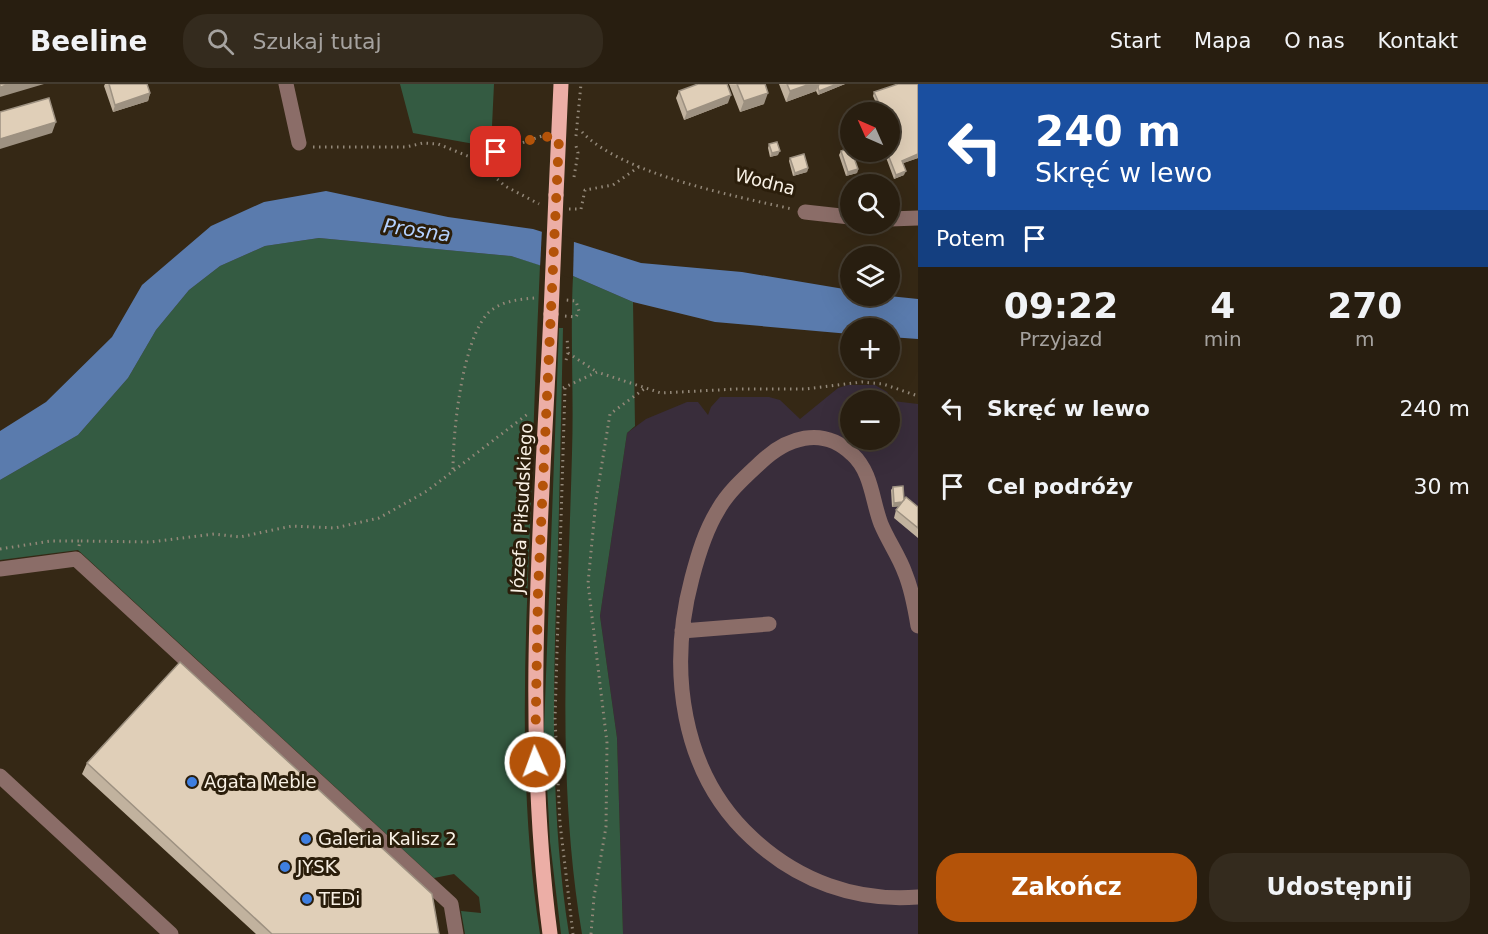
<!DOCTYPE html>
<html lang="pl">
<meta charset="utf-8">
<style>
body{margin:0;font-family:"DejaVu Sans",sans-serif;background:#342b1e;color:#f1f3f6;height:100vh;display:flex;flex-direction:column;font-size:22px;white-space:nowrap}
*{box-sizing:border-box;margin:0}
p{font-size:20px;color:#a5a29f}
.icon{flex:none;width:33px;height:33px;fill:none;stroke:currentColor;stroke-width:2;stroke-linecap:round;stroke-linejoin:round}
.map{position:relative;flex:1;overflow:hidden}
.side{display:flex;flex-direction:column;background:#281e10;width:570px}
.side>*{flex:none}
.top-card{background:#1a4fa0;color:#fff;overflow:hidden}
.needle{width:39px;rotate:315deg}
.controls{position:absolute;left:840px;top:18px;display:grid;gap:12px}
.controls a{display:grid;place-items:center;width:60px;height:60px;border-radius:50%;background:#281e10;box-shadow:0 6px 24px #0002,0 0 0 2px #443c30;font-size:30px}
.pin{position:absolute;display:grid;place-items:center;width:51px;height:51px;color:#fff;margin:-26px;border-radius:12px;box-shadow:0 3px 9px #0006}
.me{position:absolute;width:66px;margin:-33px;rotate:358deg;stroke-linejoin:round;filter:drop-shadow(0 0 4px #0008)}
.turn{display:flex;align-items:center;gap:21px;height:126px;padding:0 18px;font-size:27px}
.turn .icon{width:78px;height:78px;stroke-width:2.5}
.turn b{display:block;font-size:42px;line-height:51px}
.then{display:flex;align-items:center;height:57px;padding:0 18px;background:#0003;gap:12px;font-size:22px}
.eta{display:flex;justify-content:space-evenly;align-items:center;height:102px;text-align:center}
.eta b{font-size:36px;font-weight:700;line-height:42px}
.button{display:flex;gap:12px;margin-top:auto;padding:12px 18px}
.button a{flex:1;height:69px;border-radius:24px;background:#b45309;color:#fff;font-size:24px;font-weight:700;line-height:69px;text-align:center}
.button a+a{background:#342b1e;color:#f1f3f6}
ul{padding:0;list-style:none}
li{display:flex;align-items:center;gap:18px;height:78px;padding:0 18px}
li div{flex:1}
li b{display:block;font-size:22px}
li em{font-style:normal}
header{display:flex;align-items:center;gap:36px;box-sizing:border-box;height:84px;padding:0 30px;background:#281e10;border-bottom:2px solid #443c30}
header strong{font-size:28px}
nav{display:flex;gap:33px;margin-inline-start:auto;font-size:21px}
.search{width:420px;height:54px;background:#342b1e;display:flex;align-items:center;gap:15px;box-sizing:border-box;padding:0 21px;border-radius:24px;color:#a5a29f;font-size:22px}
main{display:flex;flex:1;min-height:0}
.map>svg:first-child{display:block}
.medical{fill:#392d3b;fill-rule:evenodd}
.green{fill:#345b42}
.water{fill:#5a7bad}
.pier{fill:#352815}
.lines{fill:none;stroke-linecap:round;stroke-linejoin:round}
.path{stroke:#938879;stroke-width:3;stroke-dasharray:1.5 4.5;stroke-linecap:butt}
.minor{stroke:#8b6d68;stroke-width:15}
.major{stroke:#ecaea6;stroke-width:15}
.major-bridge{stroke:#ecaea6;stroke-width:15}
.wall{fill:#c1b29e}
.shaded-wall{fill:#9d9181}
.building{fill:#e0cfb8;stroke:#9d9181;stroke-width:1.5}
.route{stroke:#b45309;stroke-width:10;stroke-dasharray:0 18}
.shop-dot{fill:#3f7fe0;stroke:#2b1e0b;stroke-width:2}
.labels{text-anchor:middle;stroke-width:6;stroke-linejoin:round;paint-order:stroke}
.street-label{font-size:18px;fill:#f9f1e5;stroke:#2b1e0b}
.poi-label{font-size:18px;fill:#f9f1e5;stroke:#2b1e0b;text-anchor:start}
.water-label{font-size:20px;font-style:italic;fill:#b4d1fe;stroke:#2b1e0b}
</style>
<header>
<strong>Beeline</strong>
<div class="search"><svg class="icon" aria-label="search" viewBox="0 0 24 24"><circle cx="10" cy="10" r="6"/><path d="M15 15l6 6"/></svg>Szukaj tutaj</div>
<nav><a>Start</a><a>Mapa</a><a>O nas</a><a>Kontakt</a></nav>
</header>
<main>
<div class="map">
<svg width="918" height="850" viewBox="0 0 918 850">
<rect width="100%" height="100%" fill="#352815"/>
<path class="medical" d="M848 301H875L887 308 893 317 918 320V850H623L617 654 600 532 627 349 646 335 687 318H698L708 331 711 323 720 313H769L780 316 800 335 838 304ZM850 316H890V356H850Z"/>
<path class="green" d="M400 0H494L491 63 413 49Z
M319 154 511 172 540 181C536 269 533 357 530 445 524 580 519 716 540 850H465L461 827 481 829 479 813 454 790 434 794 78 466 0 476V396L78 351 128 294 156 246 189 206 220 182 265 162Z
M573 192 633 218 635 342 627 349 600 532 617 654 623 850H582C555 690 568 529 572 369 574 310 570 251 573 192Z
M559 244H563C561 326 560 408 557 490 553 611 550 730 569 850H561L550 758 544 645Z"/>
<path class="water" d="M326 107 448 133 533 145 641 179 742 188 850 206V212H889L918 215V255L890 253V244H850V250L715 238 633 218 573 192 511 172 319 154 265 162 220 182 189 206 156 246 128 294 78 351 0 396V347L46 318 112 253 142 201 211 142 264 118Z"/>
<path class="pier" d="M542 145 574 155 573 195 540 184Z"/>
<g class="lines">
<path class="path" d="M582 48C622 90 734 112 792 125
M576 52 581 0
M313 63H406L423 59 438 60 475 75 542 52
M475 75 505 102 539 120
M574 93 578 69 576 62
M569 125H581L585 106 613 101 640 82
M565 232 576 233 579 227 576 217 566 216
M568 269 597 288
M566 276 568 269 567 253
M563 304 597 288 661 309 736 305H806L862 298 883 300 918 312
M565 304 555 634 560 739 573 850
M453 385C453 347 462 257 488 229 501 217 519 215 536 214
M79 462 80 457 151 458 214 450 240 453 292 442 335 444 379 434 427 407 529 329
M0 465 51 457H80
M591 850 594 813 606 743 607 659 588 499 596 416 610 330 644 305"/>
<path class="minor" d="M286 0 299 59
M805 128 850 133
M890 135 918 134
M0 485 76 475 451 820 456 850
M918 542C915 524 912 506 905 489 899 472 888 457 881 440 872 417 872 388 852 370 822 341 786 354 760 379 745 393 728 408 718 426 705 447 698 471 692 494 668 584 680 688 752 754 798 797 856 818 918 813
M682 547 769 540
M0 692 171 850"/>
<path class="major" d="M556 111 561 0
M550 850C523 644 541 437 551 230"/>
<path class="major-bridge" d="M551 230 556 111"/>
</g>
<path class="wall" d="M105 0H147L150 9 148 17 113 28 104 2Z
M729 0H765L764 20 740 28Z
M779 0H845L818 11 816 7 786 18Z
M918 0V74L903 79 904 91 894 95 884 68H890L893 61 890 52V28H880L873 12 874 8Z
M679 7 728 19 684 36 676 14Z
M769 60 778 71 770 73 768 64Z
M841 67 858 85 857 89 846 92 839 71Z
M790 74 808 84 807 88 793 92 789 77Z
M893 403 904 416 918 423V454L894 434 896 426 899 422 892 423 891 406Z
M87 679 439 850H256L82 690Z"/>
<path class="shaded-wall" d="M10 0H44L0 13V3Z
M810 0H819L816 7 786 18 790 7Z
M837 0H845L818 11 819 7Z
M150 9 148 17 113 28 115 21Z
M768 9 764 20 740 28 744 17Z
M731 11 728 19 684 36 687 28Z
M56 38 52 49 0 65V55Z
M780 67 778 71 770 73 772 69Z
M918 70V74L901 80 902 77Z
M808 84 807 88 793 92 795 89Z
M858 85 857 89 846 92 848 88Z
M906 87 904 91 894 95 896 91Z
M904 418 903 422 892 423 894 419Z"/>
<path class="building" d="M0 0H10L0 3Z
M109 0H147L150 9 115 21Z
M698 0H727L731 11 687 28 679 7Z
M737 0H765L768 9 744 17Z
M787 0H810L790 7Z
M819 0H837L819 7 818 3Z
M898 0H918V70L902 77 906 87 896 91 887 68H890V63L896 60 890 45V28H883L874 8Z
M49 14 56 38 0 55V28Z
M777 58 780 67 772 69 769 60Z
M850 64V68H852L858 85 848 88 841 67Z
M804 70 808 84 795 89 790 74Z
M903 402 904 416 902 418 894 419 893 403Z
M906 413 918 423V444L896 426Z
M180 578 432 810 439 850H272L87 679Z"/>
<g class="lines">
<path class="route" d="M496 68 541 52 559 54 538 507 535 678"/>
</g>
<g class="shop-dot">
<circle cx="192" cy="698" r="6"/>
<circle cx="306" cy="755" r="6"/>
<circle cx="285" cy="783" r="6"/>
<circle cx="307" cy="815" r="6"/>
</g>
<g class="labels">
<g class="street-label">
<text transform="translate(765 98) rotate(14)" y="6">Wodna</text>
<text transform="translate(522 424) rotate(-87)" y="6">Józefa Piłsudskiego</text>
</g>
<g class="poi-label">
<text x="204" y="704">Agata Meble</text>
<text x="318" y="761">Galeria Kalisz 2</text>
<text x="297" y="789">JYSK</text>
<text x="319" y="821">TEDi</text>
</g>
<g class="water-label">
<text transform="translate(417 146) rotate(8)" y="7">Prosna</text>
</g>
</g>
</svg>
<div class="controls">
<a><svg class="needle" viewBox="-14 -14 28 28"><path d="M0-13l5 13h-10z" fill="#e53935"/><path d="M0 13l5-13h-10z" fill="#a5a29f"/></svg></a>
<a><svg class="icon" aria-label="search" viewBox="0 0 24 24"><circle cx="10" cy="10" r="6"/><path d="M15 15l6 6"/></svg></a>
<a><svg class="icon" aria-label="layers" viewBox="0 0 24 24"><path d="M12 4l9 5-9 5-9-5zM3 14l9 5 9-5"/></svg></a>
<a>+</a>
<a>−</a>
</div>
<div class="pin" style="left:496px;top:68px;background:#d93025"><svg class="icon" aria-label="arrive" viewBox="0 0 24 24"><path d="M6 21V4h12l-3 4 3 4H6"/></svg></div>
<svg class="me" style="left:535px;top:678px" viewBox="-20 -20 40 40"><circle r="17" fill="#b45309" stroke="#fff" stroke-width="3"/><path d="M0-11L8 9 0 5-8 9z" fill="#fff"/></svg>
</div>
<section class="side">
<div class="top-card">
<div class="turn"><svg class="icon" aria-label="left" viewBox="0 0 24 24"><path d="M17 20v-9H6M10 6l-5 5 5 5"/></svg><div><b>240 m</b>Skręć w lewo</div></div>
<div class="then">Potem<svg class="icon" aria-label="arrive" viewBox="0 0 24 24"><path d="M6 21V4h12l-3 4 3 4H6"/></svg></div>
</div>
<div class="eta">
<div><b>09:22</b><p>Przyjazd</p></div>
<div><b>4</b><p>min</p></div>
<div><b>270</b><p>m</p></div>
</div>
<ul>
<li><svg class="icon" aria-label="left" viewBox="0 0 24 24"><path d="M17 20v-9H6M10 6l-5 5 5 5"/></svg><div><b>Skręć w lewo</b></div><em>240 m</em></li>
<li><svg class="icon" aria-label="arrive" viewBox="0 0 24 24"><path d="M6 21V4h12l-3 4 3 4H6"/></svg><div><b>Cel podróży</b></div><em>30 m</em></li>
</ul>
<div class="button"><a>Zakończ</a><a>Udostępnij</a></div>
</section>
</main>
